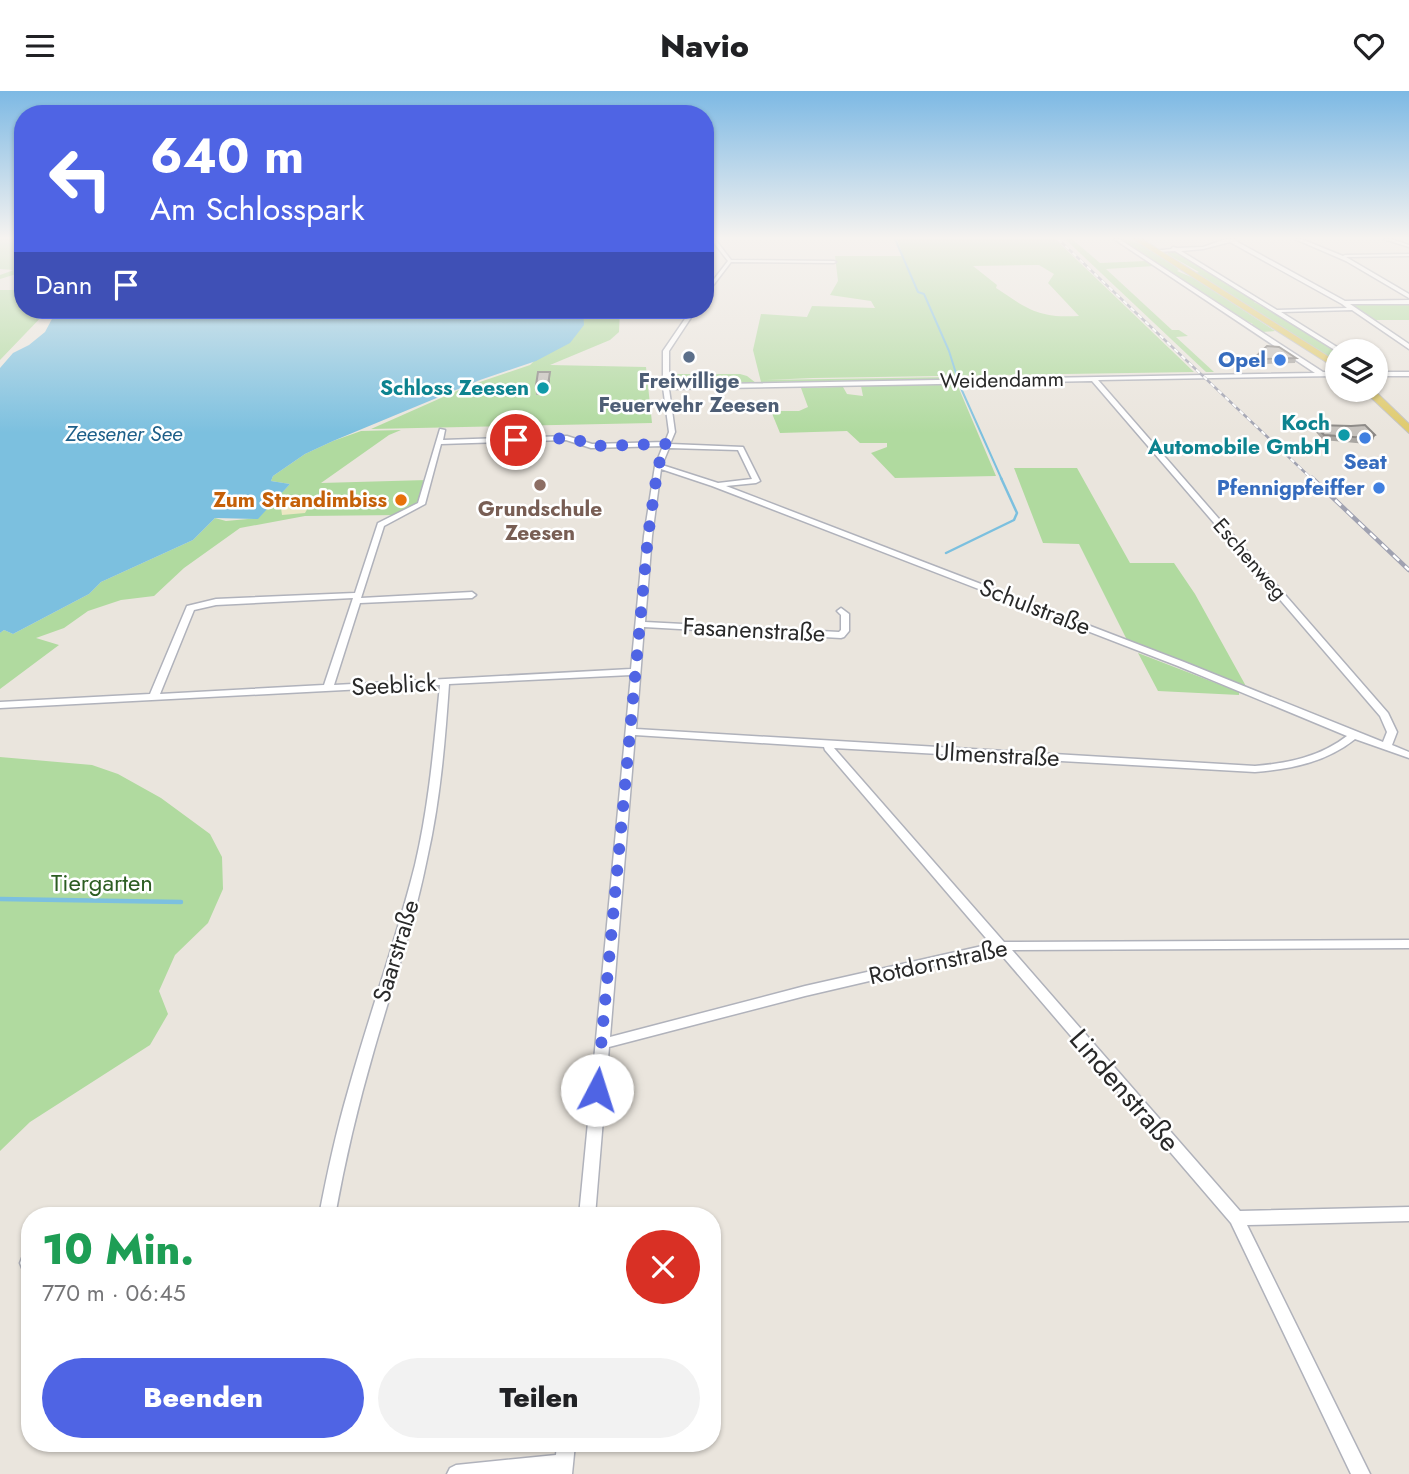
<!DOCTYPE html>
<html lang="de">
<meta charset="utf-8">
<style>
body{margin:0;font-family:Jost,sans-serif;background:#f2f2f2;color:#202124;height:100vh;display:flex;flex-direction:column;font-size:26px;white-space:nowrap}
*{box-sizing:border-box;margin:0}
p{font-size:23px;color:#757577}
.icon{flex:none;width:38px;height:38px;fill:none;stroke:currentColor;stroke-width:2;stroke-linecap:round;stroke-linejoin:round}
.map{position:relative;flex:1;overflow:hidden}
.panel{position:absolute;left:21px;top:1116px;width:700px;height:245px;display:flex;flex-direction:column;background:#fff;border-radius:28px;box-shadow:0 2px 5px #0004}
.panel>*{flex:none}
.guide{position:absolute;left:14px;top:14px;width:700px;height:214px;border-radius:28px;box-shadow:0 2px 5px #0004;background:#4f64e4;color:#fff;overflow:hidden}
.fabs{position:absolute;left:1325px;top:248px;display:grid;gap:14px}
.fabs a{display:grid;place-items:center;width:63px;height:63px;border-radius:50%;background:#fff;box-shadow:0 2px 5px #0004;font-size:35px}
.pin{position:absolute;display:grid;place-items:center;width:60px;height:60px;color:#fff;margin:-30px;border:4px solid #fff;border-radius:50%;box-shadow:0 2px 7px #0007}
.me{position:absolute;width:77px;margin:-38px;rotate:5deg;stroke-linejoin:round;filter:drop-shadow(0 0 5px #0008)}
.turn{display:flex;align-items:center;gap:24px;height:147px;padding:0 21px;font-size:32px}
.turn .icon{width:91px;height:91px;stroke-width:2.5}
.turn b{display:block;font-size:49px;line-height:60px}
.then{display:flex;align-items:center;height:66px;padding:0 21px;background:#0003;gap:14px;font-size:26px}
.round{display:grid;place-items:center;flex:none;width:74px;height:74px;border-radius:37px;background:#f2f2f2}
.head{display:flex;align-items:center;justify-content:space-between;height:119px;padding:0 21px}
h1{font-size:42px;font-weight:800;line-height:52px;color:#1e9e55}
.primary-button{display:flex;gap:14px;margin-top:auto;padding:14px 21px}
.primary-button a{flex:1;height:80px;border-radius:42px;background:#4f64e4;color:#fff;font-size:28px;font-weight:800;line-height:80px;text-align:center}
.primary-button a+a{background:#f2f2f2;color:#202124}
header{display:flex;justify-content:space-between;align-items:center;height:91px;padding:0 21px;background:#fff;font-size:32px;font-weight:800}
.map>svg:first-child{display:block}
.green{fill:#b0da9f;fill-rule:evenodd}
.sand{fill:#ebe7c3}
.water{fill:#7cc0df}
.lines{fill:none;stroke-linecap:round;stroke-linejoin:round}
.stream-far2{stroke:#7cc0df;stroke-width:2}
.stream-far1{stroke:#7cc0df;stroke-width:2.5}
.stream{stroke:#7cc0df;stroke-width:4.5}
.street-casing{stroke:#b0b2bb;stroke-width:3}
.primary-casing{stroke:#c3c3c3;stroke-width:2}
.street{fill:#fff;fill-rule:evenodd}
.primary{fill:#dfca6c;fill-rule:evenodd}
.rail-far1-casing{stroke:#a0a2b1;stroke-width:2.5}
.rail-casing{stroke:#a0a2b1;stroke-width:4.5}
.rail-far1{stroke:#fff;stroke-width:2;stroke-dasharray:5;stroke-linecap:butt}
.rail{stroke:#fff;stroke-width:2.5;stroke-dasharray:8;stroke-linecap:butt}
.wall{fill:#a9a6a2}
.shaded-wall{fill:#8a8784}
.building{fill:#c5c1bc;stroke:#8a8784;stroke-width:2}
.route{stroke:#4f64e4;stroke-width:12;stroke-dasharray:0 21.6}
.service-dot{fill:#5c6f8a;stroke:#fff;stroke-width:2.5}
.shop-dot{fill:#3f7fe0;stroke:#fff;stroke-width:2.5}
.culture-dot{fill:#0f9aa8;stroke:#fff;stroke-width:2.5}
.education-dot{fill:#8d6e63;stroke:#fff;stroke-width:2.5}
.food-dot{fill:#e8710a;stroke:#fff;stroke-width:2.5}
.labels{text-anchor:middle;stroke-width:5;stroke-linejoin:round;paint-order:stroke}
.far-shop-label{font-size:21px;font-weight:bold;fill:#366cbe;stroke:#fff;text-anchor:end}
.far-street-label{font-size:21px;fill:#292929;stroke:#fff}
.far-service-label{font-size:21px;font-weight:bold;fill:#4e5e75;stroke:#fff}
.far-culture-label{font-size:21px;font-weight:bold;fill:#0d838f;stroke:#fff;text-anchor:end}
.far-water-label{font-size:21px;font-style:italic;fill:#1d5f89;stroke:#fff}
.far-food-label{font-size:21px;font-weight:bold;fill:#c56008;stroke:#fff;text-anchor:end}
.far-education-label{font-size:21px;font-weight:bold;fill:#785e54;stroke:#fff}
.street-label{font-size:24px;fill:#292929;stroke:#fff}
.park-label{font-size:24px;fill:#2c5d22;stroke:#fff}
.near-street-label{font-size:28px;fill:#292929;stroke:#fff}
</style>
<header><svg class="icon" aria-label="menu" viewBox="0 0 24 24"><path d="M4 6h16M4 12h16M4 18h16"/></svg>Navio<svg class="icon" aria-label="heart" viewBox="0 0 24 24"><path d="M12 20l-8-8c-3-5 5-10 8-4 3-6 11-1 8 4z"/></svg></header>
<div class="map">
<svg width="1409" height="1383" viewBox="0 0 1409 1383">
<rect width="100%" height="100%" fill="#eae5dd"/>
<path class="green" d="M0 148H23V181L0 188V184L14 179 0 178Z
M897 148H1055L1194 281 813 287 766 289 954 286 955 288 761 291 753 259 761 223 807 226 812 215 875 217 871 210 830 204 838 190 835 165H903ZM1039 174 1054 183 1048 192 1079 225C1039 227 1029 219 996 197L997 194 973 175Z
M1065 148H1072L1100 172 1146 170 1154 175 1106 178 1172 239H1179L1188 245 1176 246 1214 281H1206Z
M1118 148C1138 148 1164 165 1179 179L1177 180 1196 188 1275 240 1262 241 1250 234 1253 233 1234 224Z
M1169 161H1177L1256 210 1254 211 1258 213 1339 261 1337 271 1201 187 1195 182 1199 181 1167 163Z
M0 199H23V219H48L0 269Z
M1409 212V229H1369L1352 214Z
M583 219H620L619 241 610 249 550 274 646 276 652 332 371 338 468 295 530 274 584 222Z
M671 283H740L747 285 756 292 672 294Z
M957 293 996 385 895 387 871 362 887 356V352H860L847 340 780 342 771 320H799L808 316 801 297 843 296 847 303 863 305 861 295Z
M401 339 389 344 321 392 427 389 420 413 400 424 305 425 240 437 184 477 154 505 121 509 88 520 64 537 36 547 59 554 0 598V542L4 539 13 543 89 503 101 491 193 449 215 427 226 430 258 427 290 393 271 390 273 385 305 363 333 350 361 340Z
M1014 377H1077L1130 472H1174L1195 503 1247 597 1128 551 1079 453 1043 452Z
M1138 562 1239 601V604L1158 600Z
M0 666 92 674 118 683 161 707 210 743 222 766 223 798 208 832 175 864 159 900 168 923 150 954 30 1031 0 1060Z"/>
<path class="sand" d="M280 407H318L324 415H309L305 422 282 424 281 417 277 414Z"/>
<path class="water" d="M62 219H583L584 234 570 252 536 270 480 289 333 350 305 363 273 385 271 390 290 393 258 428 215 427 193 449 101 491 89 503 13 543 4 539 0 542V277L13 262 29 254 45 241 53 226Z"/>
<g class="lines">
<path class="stream-far2" d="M895 148 918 201 924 203 949 260 960 295 1002 389"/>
<path class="stream-far1" d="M946 462 1014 429 1017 422 1001 387"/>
<path class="stream" d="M0 808 181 811"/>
<defs>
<path id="street" d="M711 148H715L731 169 834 170 836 171 834 172 731 171 705 205V200L728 170Z
M1114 148H1119L1323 281H1337V285L1098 289 1388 622 1397 641 1392 654 1409 661V667L1355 648C1326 671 1292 678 1255 681L834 657 1004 851 1409 849V857L1012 859 1240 1120 1409 1116V1130L1247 1134 1370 1383H1351L1231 1132 998 860 805 905 609 956 595 1125H579L631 584 449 593C445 652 440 711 427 768 414 833 392 896 374 959 358 1014 345 1069 335 1125H319C327 1083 336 1041 348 1000 369 924 396 850 415 774 429 715 434 654 440 594L0 617V611L150 603 187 515 216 508 355 502 378 432 418 412 440 338 445 339 443 349 567 345 592 353 665 351 669 341 663 296V260L691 219H696L669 260V294L1315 282ZM1092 290 1380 625 1387 641 1383 651 1184 571 726 395 756 392 760 390 743 356 670 353 675 341 669 298ZM566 349 591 357 663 355 655 375 644 445 631 578 334 594 360 512 472 507 476 504 472 501 361 507 384 435 425 413 441 353ZM669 357 738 359 752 388 718 392 662 374ZM661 378 712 395 1178 575 1347 645C1320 666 1289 672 1255 675L636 638 644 536 841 547 844 546 849 540V523L841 517 837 520 841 524V539L839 541 645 531 652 445ZM353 507 324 594 160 603 194 519 216 514ZM635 644 824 656 825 659 991 853 805 895 610 946Z
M1226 148H1236L1234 149 1345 210 1409 209V213H1350L1409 253V258L1352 219 1281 221 1345 261H1338L1175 160 1156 161 1154 160 1171 158 1173 156 1177 157 1203 156ZM1230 151 1342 213 1347 217 1277 219 1181 160 1203 158Z
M1295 148H1301L1343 165 1345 164 1409 163V165L1346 166 1409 203V207L1346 170Z
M1384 148H1391L1409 154V156Z
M1376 281H1409V285H1376Z
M28 1165H30V1179L22 1177 20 1172 22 1167Z
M557 1353H575L572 1383H447L450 1377 456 1374 556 1364Z"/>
<path id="primary" d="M1133 148H1142L1337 271V278Z
M1363 299H1374L1409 333V342Z"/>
</defs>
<use href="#street" class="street-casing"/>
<use href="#primary" class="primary-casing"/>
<use href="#street" class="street"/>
<use href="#primary" class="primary"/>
<defs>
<path id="rail-far1" d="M1058 148 1313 389"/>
<path id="rail" d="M1312 387 1409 479"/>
</defs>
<use href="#rail-far1" class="rail-far1-casing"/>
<use href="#rail" class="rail-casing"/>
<use href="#rail-far1" class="rail-far1"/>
<use href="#rail" class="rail"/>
</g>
<path class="wall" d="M1296 267 1295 272 1266 273 1262 277 1250 274 1251 270Z
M550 281V290L549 303 536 304V294Z
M1315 334 1375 344 1373 349 1367 353 1323 349 1314 339Z"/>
<path class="shaded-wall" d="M550 281V290L549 303 548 294Z
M1375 344 1373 349 1367 353 1368 347Z"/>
<path class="building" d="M1267 255 1279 256 1296 267 1267 268 1263 272 1251 270Z
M538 281H550L548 294H536Z
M1315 334 1351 335 1365 334 1375 344 1368 347 1324 344Z"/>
<linearGradient id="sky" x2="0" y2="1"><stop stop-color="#7db9e4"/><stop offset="0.43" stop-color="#f6f3f0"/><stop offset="1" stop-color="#f6f3f0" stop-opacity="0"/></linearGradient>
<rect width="1409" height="342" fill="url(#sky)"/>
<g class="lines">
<path class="route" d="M516 349 574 347 591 355 667 353 658 375 648 445 597 999"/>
</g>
<circle class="service-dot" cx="689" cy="266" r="7"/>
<g class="shop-dot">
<circle cx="1280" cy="269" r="7"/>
<circle cx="1365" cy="347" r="7"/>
<circle cx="1379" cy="397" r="7"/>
</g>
<g class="culture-dot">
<circle cx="543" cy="297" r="7"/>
<circle cx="1344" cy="344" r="7"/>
</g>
<circle class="education-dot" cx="540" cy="394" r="7"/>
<circle class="food-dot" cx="401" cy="409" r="7"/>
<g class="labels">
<g class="far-shop-label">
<text x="1266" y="276">Opel</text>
<text x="1365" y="378" text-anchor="middle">Seat</text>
<text x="1365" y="404">Pfennigpfeiffer</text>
</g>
<g class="far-street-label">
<text transform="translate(1002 289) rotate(-1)" y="7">Weidendamm</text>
<text transform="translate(1250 468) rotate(49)" y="7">Eschenweg</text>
</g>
<g class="far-service-label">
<text x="689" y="297">Freiwillige<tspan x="689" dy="24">Feuerwehr Zeesen</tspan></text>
</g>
<g class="far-culture-label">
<text x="529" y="304">Schloss Zeesen</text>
<text x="1330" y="339">Koch<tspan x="1330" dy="24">Automobile GmbH</tspan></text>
</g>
<g class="far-water-label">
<text x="124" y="350">Zeesener See</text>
</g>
<g class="far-food-label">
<text x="387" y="416">Zum Strandimbiss</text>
</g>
<g class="far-education-label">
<text x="540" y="425">Grundschule<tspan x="540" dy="24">Zeesen</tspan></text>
</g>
<g class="street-label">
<text transform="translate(1035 516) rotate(21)" y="8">Schulstraße</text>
<text transform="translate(754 539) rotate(3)" y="8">Fasanenstraße</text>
<text transform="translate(394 594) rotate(-3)" y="8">Seeblick</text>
<text transform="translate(997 664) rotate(3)" y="8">Ulmenstraße</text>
<text transform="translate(396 860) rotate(-73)" y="8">Saarstraße</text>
<text transform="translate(938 871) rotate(-12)" y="8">Rotdornstraße</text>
</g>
<g class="park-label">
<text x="102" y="800">Tiergarten</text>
</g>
<g class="near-street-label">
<text transform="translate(1125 999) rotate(49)" y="10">Lindenstraße</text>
</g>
</g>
</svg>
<div class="fabs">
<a><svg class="icon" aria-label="layers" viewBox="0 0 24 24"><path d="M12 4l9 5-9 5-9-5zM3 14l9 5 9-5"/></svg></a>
</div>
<div class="pin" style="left:516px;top:349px;background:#d93025"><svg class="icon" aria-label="arrive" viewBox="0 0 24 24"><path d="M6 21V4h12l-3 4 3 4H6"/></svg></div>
<svg class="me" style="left:597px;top:999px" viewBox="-20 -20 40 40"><circle r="19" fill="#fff"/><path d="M0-13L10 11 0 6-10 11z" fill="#4f64e4"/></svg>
<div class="guide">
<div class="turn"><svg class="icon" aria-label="left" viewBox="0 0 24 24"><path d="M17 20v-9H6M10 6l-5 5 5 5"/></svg><div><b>640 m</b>Am Schlosspark</div></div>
<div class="then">Dann<svg class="icon" aria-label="arrive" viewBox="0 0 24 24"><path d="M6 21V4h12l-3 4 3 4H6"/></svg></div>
</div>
<section class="panel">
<div class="head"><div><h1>10 Min.</h1><p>770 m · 06:45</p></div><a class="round" style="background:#d93025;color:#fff"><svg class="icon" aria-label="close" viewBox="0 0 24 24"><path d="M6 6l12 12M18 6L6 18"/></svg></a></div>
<div class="primary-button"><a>Beenden</a><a>Teilen</a></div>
</section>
</div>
